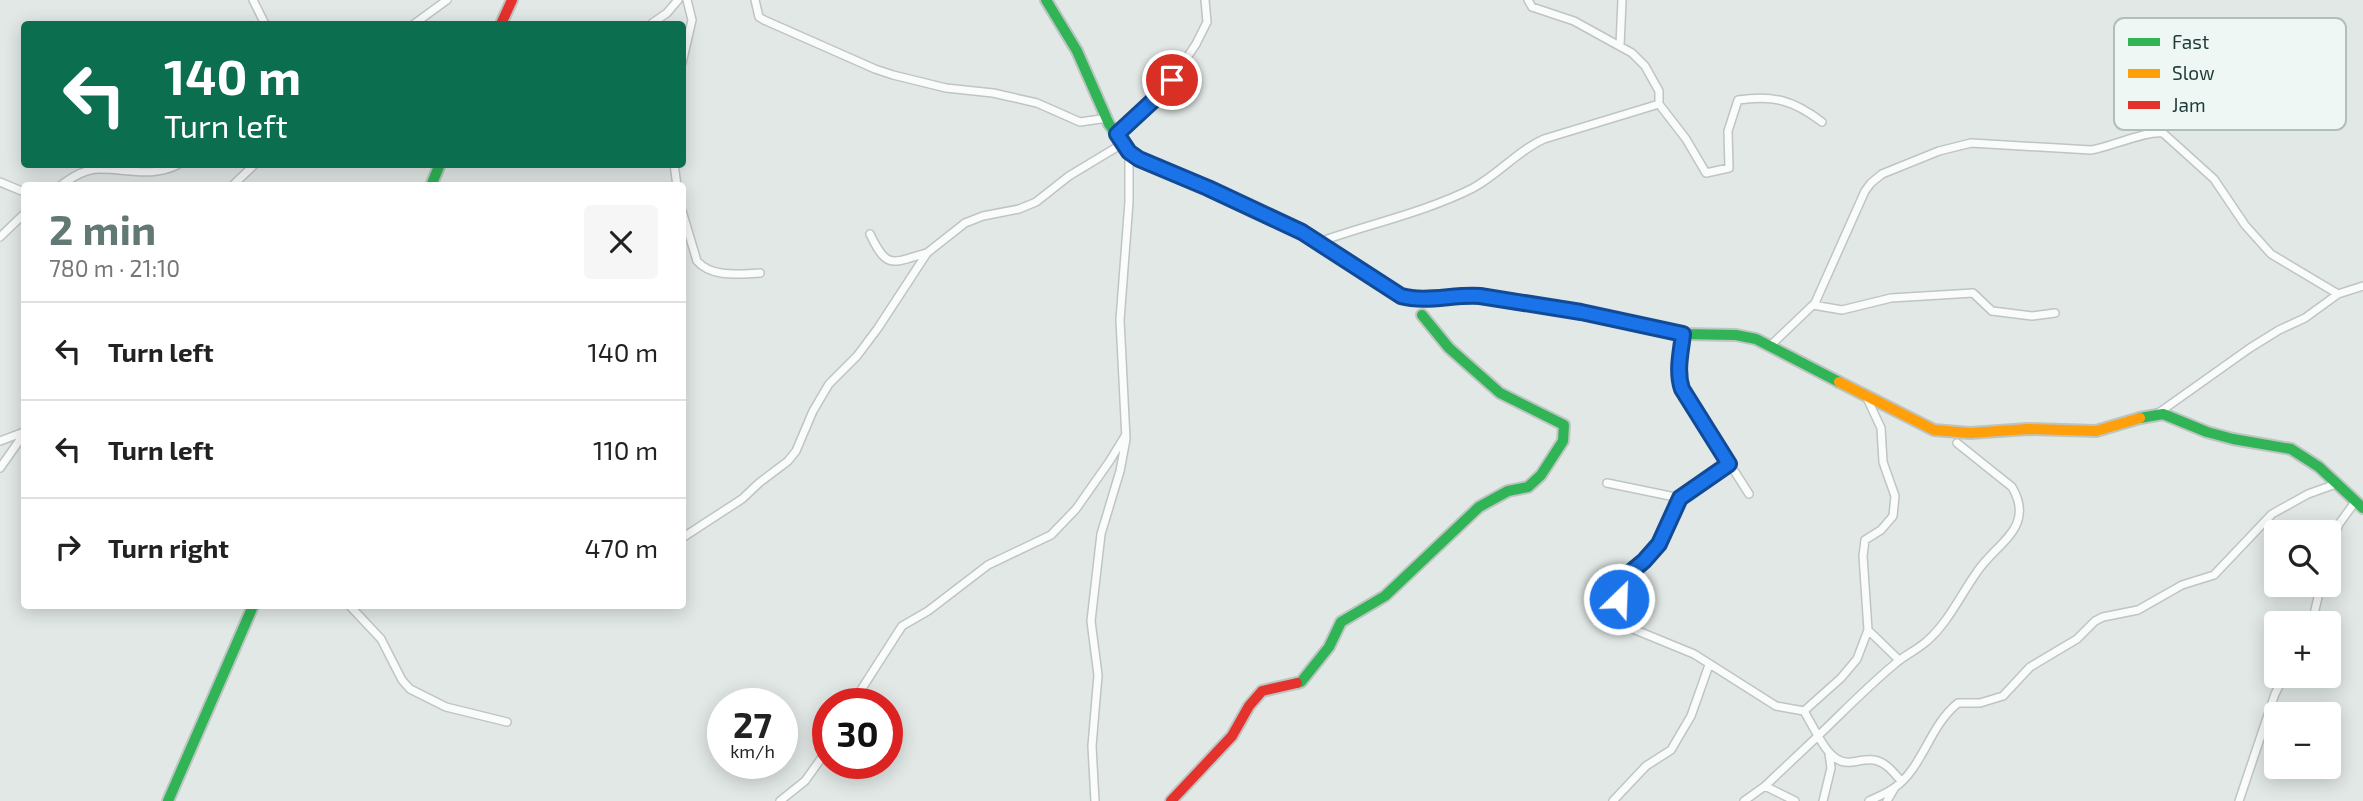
<!DOCTYPE html>
<meta charset="utf-8">
<style>
body{margin:0;font-family:"Exo 2",sans-serif;background:#f6f6f6;color:#222;height:100vh;display:flex;flex-direction:column;font-size:26px;white-space:nowrap}
*{box-sizing:border-box;margin:0}
p{font-size:23px;color:#767676}
.icon{flex:none;width:38px;height:38px;fill:none;stroke:currentColor;stroke-width:2;stroke-linecap:round;stroke-linejoin:round}
.map{position:relative;flex:1;overflow:hidden}
.sheet{position:absolute;left:21px;top:182px;width:665px;height:427px;display:flex;flex-direction:column;background:#fff;border-radius:7px;box-shadow:0 4px 18px #0003}
.sheet>*{flex:none}
.top-card{position:absolute;left:21px;top:21px;width:665px;height:147px;border-radius:7px;box-shadow:0 4px 18px #0003;background:#0b6e4f;color:#fff;overflow:hidden}
.fabs{position:absolute;left:2264px;top:520px;display:grid;gap:14px}
.fabs a{display:grid;place-items:center;width:77px;height:77px;border-radius:7px;background:#fff;box-shadow:0 4px 18px #0003;font-size:35px}
.speed{position:absolute;left:707px;top:688px;display:flex;gap:14px;font-size:35px;font-weight:700;text-align:center}
.speed>*{display:grid;place-content:center;width:91px;height:91px;border-radius:50%;background:#fff;box-shadow:0 4px 18px #0003;line-height:1}
.speed small{font-size:18px;font-weight:400}
.speed .limit{border:10px solid #d22;background:#fff;color:#111}
.pin{position:absolute;display:grid;place-items:center;width:60px;height:60px;color:#fff;margin:-30px;border:4px solid #fff;border-radius:50%;box-shadow:0 2px 7px #0007}
.me{position:absolute;width:77px;margin:-38px;rotate:24deg;stroke-linejoin:round;filter:drop-shadow(0 0 5px #0008)}
.turn{display:flex;align-items:center;gap:24px;height:147px;padding:0 28px;font-size:32px}
.turn .icon{width:91px;height:91px;stroke-width:2.5}
.turn b{display:block;font-size:49px;line-height:60px}
.round{display:grid;place-items:center;flex:none;width:74px;height:74px;border-radius:7px;background:#f6f6f6}
.summary{display:flex;align-items:center;justify-content:space-between;height:119px;padding:0 28px}
h1{font-size:42px;font-weight:700;line-height:52px;color:#627875}
ul{padding:0;list-style:none}
li{display:flex;align-items:center;gap:21px;height:98px;padding:0 28px;border-top:2px solid #e0e0e0}
li div{flex:1}
li b{display:block;font-size:26px}
li em{font-style:normal}
.map>svg:first-child{display:block}
.lines{fill:none;stroke-linecap:round;stroke-linejoin:round}
.street-casing{stroke:#bec5c3;stroke-width:10}
.fast-casing{stroke:#bdc5c3;stroke-width:14}
.slow-casing{stroke:#bdc5c3;stroke-width:14}
.jam-casing{stroke:#bdc5c3;stroke-width:14}
.street{stroke:#fafcfb;stroke-width:7}
.fast{stroke:#30b455;stroke-width:10}
.slow{stroke:#ff9f0a;stroke-width:10}
.jam{stroke:#e5322d;stroke-width:10}
.route-casing{stroke:#114b97;stroke-width:18}
.route{stroke:#1a73e8;stroke-width:12}
.key{fill:#eef7f4;stroke:#b0bfbc;stroke-width:2}
.key-label{font-size:19px;fill:#1e3b38}
</style>
<div class="map">
<svg width="2363" height="801" viewBox="0 0 2363 801">
<rect width="100%" height="100%" fill="#e1e8e6"/>
<g class="lines">
<defs>
<path id="street" d="M253 0 265 24
M755 0 759 17 764 20 875 69 893 75 946 88 993 93 1037 103 1080 122 1108 118
M1528 0 1532 7 1574 21 1632 53 1645 66 1659 91V104L1686 139 1706 173 1729 168 1728 131 1738 100C1774 95 1793 100 1822 122
M414 24 447 0
M651 24 667 13 678 0
M1620 46 1622 0
M682 63 692 20 687 0
M1117 134 1157 97 1172 80 1196 44 1207 22 1205 0
M674 164 677 186
M0 182 24 192
M60 186C72 177 86 168 101 169 128 169 153 178 179 164
M232 186 255 164
M682 211 697 261C712 278 739 274 760 273
M870 234C887 270 892 263 926 253
M0 237 24 214
M1319 242C1369 224 1426 212 1473 188 1499 174 1517 151 1544 139L1659 104
M1813 305 1842 310 1891 298 1973 293 1992 311 2032 316 2055 313
M1683 334C1681 352 1676 371 1682 389L1749 494
M1771 345 1815 303 1865 191 1871 183 1882 174 1939 151 1971 143 2091 150C2110 147 2148 130 2163 133L2214 179 2245 225 2271 254 2338 294
M1866 396 1881 428 1883 462 1895 496 1893 516 1881 530 1865 540 1863 556 1868 630 1899 660
M2157 414 2250 348 2279 330 2305 318 2338 294 2363 286
M0 441 24 432
M0 468 24 434
M1607 483 1680 498 1729 464
M1680 498 1659 544 1644 561 1620 581C1616 598 1622 615 1633 629L1694 654 1776 706 1804 711 1841 678 1857 659 1868 630
M682 538 742 499 759 483 788 461 796 451 813 411 829 384 857 356 878 328 927 253 965 223 983 216 1019 209 1036 202 1069 176 1122 144
M2329 549 2339 524 2355 502
M350 606 381 639 402 680 410 689 446 707 507 722
M2312 623 2321 584
M852 704 902 626 928 611 988 565 1051 535 1076 509 1109 462 1125 436
M1901 781C1894 773 1886 762 1874 760 1867 759 1859 761 1852 762 1835 765 1825 748 1818 736 1844 711 1868 686 1896 663 1905 655 1917 650 1927 641 1948 623 1961 594 1977 572 1996 543 2036 528 2012 487L1957 443
M1765 786 1795 801
M780 801 805 781 828 749
M1095 801 1092 746 1098 675 1091 621 1101 534 1120 471 1126 439 1120 320 1129 202V152
M1613 801 1646 766 1671 750 1691 716 1709 665
M1744 801 1765 786 1818 736 1804 711
M1823 801 1831 768 1829 753
M1869 801C1877 797 1887 793 1894 788 1923 768 1929 726 1958 703H1980L2003 696 2030 667 2077 639 2095 621 2103 617 2138 610 2182 585 2214 575 2272 514 2308 494 2336 484
M1887 801 1894 789
M2239 801 2275 694 2284 676"/>
<path id="fast" d="M1046 0 1077 51 1109 124 1127 149 1138 159 1208 188 1302 232 1401 296 1420 299 1480 296 1581 312 1683 334 1736 335 1756 339 1839 382
M431 186 440 164
M2140 418 2163 414 2207 432 2233 439 2291 449 2319 467 2363 508
M1297 683 1301 682 1329 647 1341 622 1385 596 1479 507 1508 491 1528 487 1541 475 1563 441 1564 425 1500 393 1449 348 1422 315
M168 801 253 606"/>
<path id="slow" d="M1839 382 1934 430 1970 433 2028 429 2096 431 2140 418"/>
<path id="jam" d="M501 24 512 0
M1171 801 1232 736 1249 706 1262 691 1297 683"/>
</defs>
<use href="#street" class="street-casing"/>
<use href="#fast" class="fast-casing"/>
<use href="#slow" class="slow-casing"/>
<use href="#jam" class="jam-casing"/>
<use href="#street" class="street"/>
<use href="#fast" class="fast"/>
<use href="#slow" class="slow"/>
<use href="#jam" class="jam"/>
</g>
<g class="lines">
<defs>
<path id="route" d="M1172 80 1157 97 1117 134 1129 152 1139 159 1208 188 1302 232 1401 296C1426 303 1454 294 1480 296L1581 312 1683 334C1681 352 1676 371 1682 389L1729 464 1680 498 1659 544 1644 561 1620 581 1619 599"/>
</defs>
<use href="#route" class="route-casing"/>
<use href="#route" class="route"/>
</g>
<rect x="2114" y="18" width="232" height="112" rx="10" class="key"/>
<rect x="2128" y="38" width="32" height="8" fill="#30b455"/>
<rect x="2128" y="69" width="32" height="9" fill="#ff9f0a"/>
<rect x="2128" y="101" width="32" height="8" fill="#e5322d"/>
<g class="key-label">
<text x="2172" y="49">Fast</text>
<text x="2172" y="80">Slow</text>
<text x="2172" y="112">Jam</text>
</g>
</svg>
<div class="fabs">
<a><svg class="icon" aria-label="search" viewBox="0 0 24 24"><circle cx="10" cy="10" r="6"/><path d="M15 15l6 6"/></svg></a>
<a>+</a>
<a>−</a>
</div>
<div class="speed"><div>27<small>km/h</small></div><div class="limit">30</div></div>
<div class="pin" style="left:1172px;top:80px;background:#d93025"><svg class="icon" aria-label="arrive" viewBox="0 0 24 24"><path d="M6 21V4h12l-3 4 3 4H6"/></svg></div>
<svg class="me" style="left:1619px;top:599px" viewBox="-20 -20 40 40"><circle r="17" fill="#1a73e8" stroke="#fff" stroke-width="3"/><path d="M0-11L8 9 0 5-8 9z" fill="#fff"/></svg>
<div class="top-card">
<div class="turn"><svg class="icon" aria-label="left" viewBox="0 0 24 24"><path d="M17 20v-9H6M10 6l-5 5 5 5"/></svg><div><b>140 m</b>Turn left</div></div>
</div>
<section class="sheet">
<div class="summary"><div><h1>2 min</h1><p>780 m · 21:10</p></div><a class="round"><svg class="icon" aria-label="close" viewBox="0 0 24 24"><path d="M6 6l12 12M18 6L6 18"/></svg></a></div>
<ul>
<li><svg class="icon" aria-label="left" viewBox="0 0 24 24"><path d="M17 20v-9H6M10 6l-5 5 5 5"/></svg><div><b>Turn left</b></div><em>140 m</em></li>
<li><svg class="icon" aria-label="left" viewBox="0 0 24 24"><path d="M17 20v-9H6M10 6l-5 5 5 5"/></svg><div><b>Turn left</b></div><em>110 m</em></li>
<li><svg class="icon" aria-label="right" viewBox="0 0 24 24"><path d="M7 20v-9h11M14 6l5 5-5 5"/></svg><div><b>Turn right</b></div><em>470 m</em></li>
</ul>
</section>
</div>
